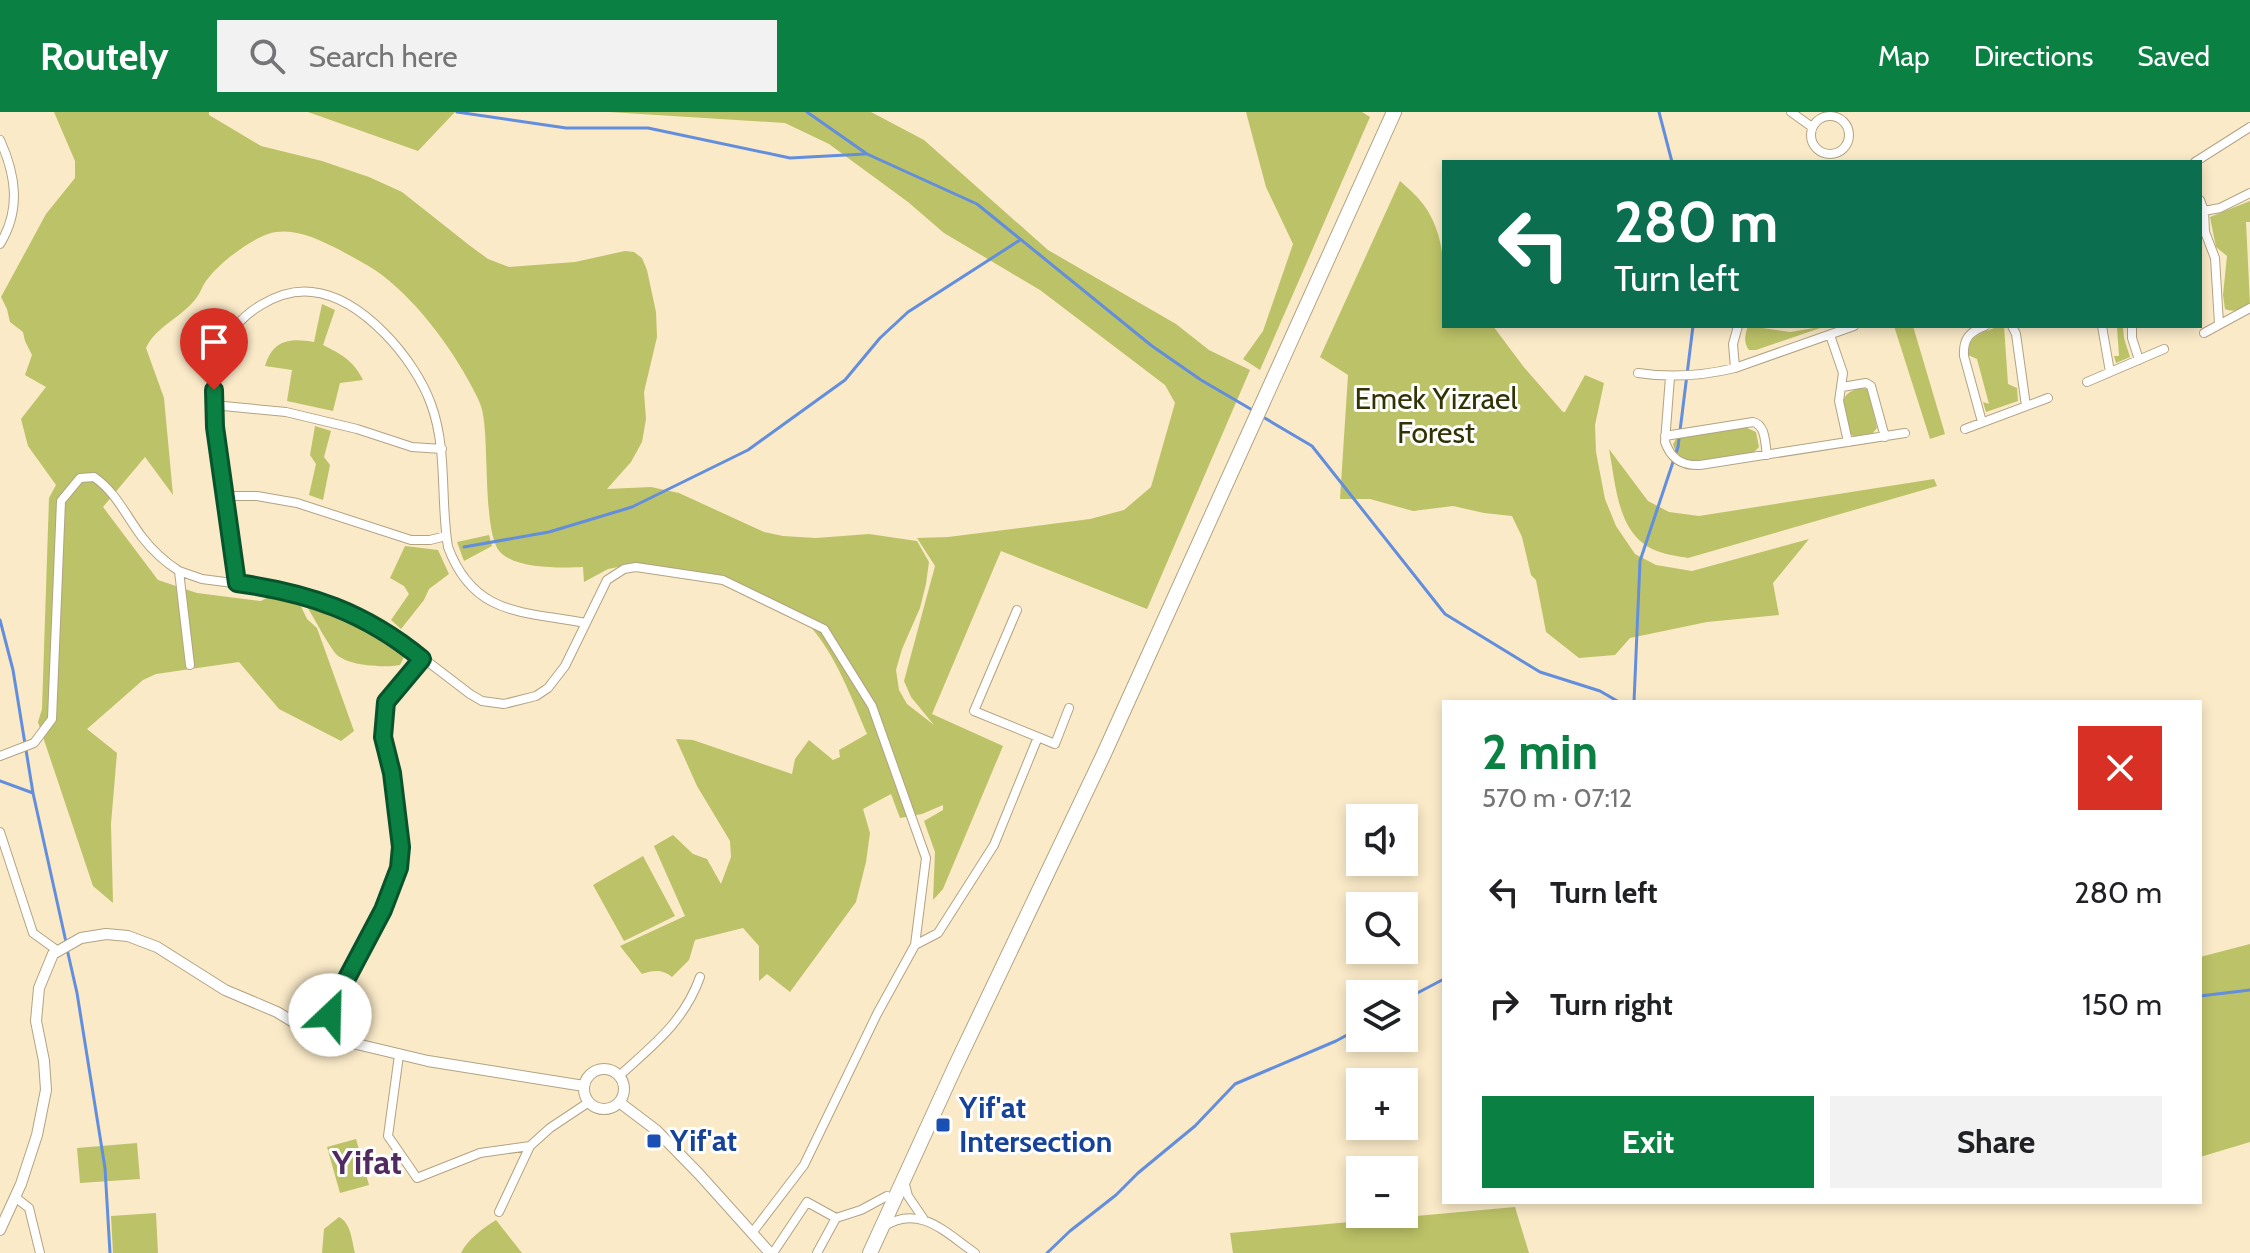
<!DOCTYPE html>
<meta charset="utf-8">
<style>
body{margin:0;font-family:Cabin,sans-serif;background:#f2f2f2;color:#202124;height:100vh;display:flex;flex-direction:column;font-size:30px;white-space:nowrap}
*{box-sizing:border-box;margin:0}
p{font-size:26px;color:#757577}
.icon{flex:none;width:44px;height:44px;fill:none;stroke:currentColor;stroke-width:2;stroke-linecap:round;stroke-linejoin:round}
.map{position:relative;flex:1;overflow:hidden}
.details{position:absolute;left:1442px;top:588px;width:760px;height:504px;display:flex;flex-direction:column;background:#fff;border-radius:0px;box-shadow:0 4px 12px #0003}
.details>*{flex:none}
.top-card{position:absolute;left:1442px;top:48px;width:760px;height:168px;border-radius:0px;box-shadow:0 4px 12px #0003;background:#0b6e4f;color:#fff;overflow:hidden}
.controls{position:absolute;left:1346px;top:692px;display:grid;gap:16px}
.controls a{display:grid;place-items:center;width:72px;height:72px;border-radius:0px;background:#fff;box-shadow:0 4px 12px #0003;font-size:40px}
.pin{position:absolute;display:grid;place-items:center;width:68px;height:68px;color:#fff;margin:-82px -34px;border-radius:50% 50% 50% 0;rotate:-45deg;box-shadow:0 0 8px #0007}
.pin .icon{rotate:45deg}
.me{position:absolute;width:88px;margin:-44px;rotate:24deg;stroke-linejoin:round;filter:drop-shadow(0 0 6px #0008)}
.turn{display:flex;align-items:center;gap:28px;height:168px;padding:0 40px;font-size:36px}
.turn .icon{width:104px;height:104px;stroke-width:2.5}
.turn b{display:block;font-size:56px;line-height:68px}
.round{display:grid;place-items:center;flex:none;width:84px;height:84px;border-radius:0px;background:#f2f2f2}
.headline{display:flex;align-items:center;justify-content:space-between;height:136px;padding:0 40px}
h1{font-size:48px;font-weight:800;line-height:60px;color:#0b8043}
.cta{display:flex;gap:16px;margin-top:auto;padding:16px 40px}
.cta a{flex:1;height:92px;border-radius:0px;background:#0b8043;color:#fff;font-size:32px;font-weight:800;line-height:92px;text-align:center}
.cta a+a{background:#f2f2f2;color:#202124}
ul{padding:0;list-style:none}
li{display:flex;align-items:center;gap:24px;height:112px;padding:0 40px}
li div{flex:1}
li b{display:block;font-size:30px}
li em{font-style:normal}
header{display:flex;align-items:center;gap:48px;box-sizing:border-box;height:112px;padding:0 40px;background:#0b8043;color:#fff}
header strong{font-size:38px}
nav{display:flex;gap:44px;margin-inline-start:auto;font-size:28px}
.search{width:560px;height:72px;background:#f2f2f2;display:flex;align-items:center;gap:20px;box-sizing:border-box;padding:0 28px;border-radius:0px;color:#757577;font-size:30px}
.map>svg:first-child{display:block}
.green{fill:#bcc267}
.lines{fill:none;stroke-linecap:round;stroke-linejoin:round}
.stream{stroke:#628edd;stroke-width:3}
.minor-casing{stroke:#b2a383;stroke-width:10}
.tertiary-casing{stroke:#b2a383;stroke-width:12}
.trunk-casing{stroke:#b2a383;stroke-width:16}
.minor{stroke:#fff;stroke-width:8}
.tertiary{stroke:#fff;stroke-width:10}
.trunk{stroke:#fff;stroke-width:14}
.route-casing{stroke:#07532c;stroke-width:20}
.route{stroke:#0b8043;stroke-width:14}
.transit-dot{fill:#1a4fb4;stroke:#fff;stroke-width:3}
.labels{text-anchor:middle;stroke-width:6;stroke-linejoin:round;paint-order:stroke}
.park-label{font-size:30px;fill:#313305;stroke:#fff}
.transit-label{font-size:30px;font-weight:bold;fill:#164399;stroke:#fff;text-anchor:start}
.quarter-label{font-size:34px;font-weight:bold;fill:#502a60;stroke:#fff}
</style>
<header>
<strong>Routely</strong>
<div class="search"><svg class="icon" aria-label="search" viewBox="0 0 24 24"><circle cx="10" cy="10" r="6"/><path d="M15 15l6 6"/></svg>Search here</div>
<nav><a>Map</a><a>Directions</a><a>Saved</a></nav>
</header>
<div class="map">
<svg width="2250" height="1141" viewBox="0 0 2250 1141">
<rect width="100%" height="100%" fill="#faeac8"/>
<path class="green" d="M54 0H209V3L261 34 322 49 369 65 402 80 469 133 488 147 509 155 575 150 625 139 634 140 642 146 647 158 656 200 657 225 644 280 646 307 642 330 631 350 607 377 651 375 679 381 764 420 783 424 816 426 869 422 917 429 929 450 926 472 920 496 902 537 896 558 899 578 907 592 934 613 911 585 904 569 935 454 917 426 948 425 1090 407 1124 398 1151 375 1175 291 1165 273 1040 178 944 121 908 90 829 32 785 11 609 0H871L924 28 1048 138 1176 212 1209 238 1250 258 1147 497 1001 439 932 602 1003 634 943 777 933 788 935 740 924 709 943 698V693L922 702 900 706 891 682 863 697 870 721 866 750 856 790 790 880 767 862 759 869V834L743 816 695 828 689 848 672 865C663 857 653 858 642 862L620 834 685 804 654 734 673 723 693 742 707 747 721 772 731 745 730 729 697 674 676 627 693 628 792 662 795 647 809 628 833 648 840 645 839 638 867 622C851 585 836 543 809 513 767 469 680 464 623 454L608 457 584 470 583 455C561 456 516 457 500 440 483 422 489 333 483 303 482 293 476 283 472 275 450 233 414 185 375 158 363 150 350 144 338 137 317 127 293 114 268 122 248 129 219 151 206 169 202 174 201 180 197 185 183 205 156 214 146 236L164 286 173 383 145 345 103 395 158 468 197 481 261 489 291 473 307 507 317 516 354 619 341 629 279 597 239 550 156 562 143 568 87 617 117 641 111 712 113 791 93 774 38 610 42 597 49 386 56 373 28 334 21 307 46 275 25 263 32 243 25 229 23 220 10 210 7 197 1 185 46 102 75 66V49Z
M308 0H455L418 39Z
M1246 0H1362L1370 5 1260 258 1243 247 1263 219 1293 132 1266 75Z
M1400 69C1408 76 1416 83 1423 92 1449 126 1444 173 1444 214H1493L1523 254 1563 300H1565L1585 263 1604 271 1595 313 1596 340 1605 387 1616 414 1635 442 1656 453 1692 459 1809 427 1773 471 1779 503 1707 510 1630 526 1615 543 1579 546 1546 520 1536 468 1531 463 1522 425 1512 404 1484 401 1453 394 1413 399 1370 387H1340L1348 263 1320 245Z
M2250 89V110H2246L2250 192C2241 197 2235 201 2225 197L2223 183 2227 144 2216 135 2210 105Z
M322 192 335 198 323 233C341 242 354 249 363 268L340 271 333 299 287 289 292 258 265 254C273 227 291 226 314 230Z
M1748 214 1790 220 1826 214 1756 238H1749C1743 230 1745 223 1748 214Z
M1894 214H1913L1945 322 1930 327Z
M2000 214H2004L2008 272 2017 276 2018 289 1986 300 1983 290 1989 292 1977 247 1968 243C1967 223 1984 220 2000 214Z
M2113 214H2123L2124 226 2130 245 2116 251 2114 244H2119L2117 216Z
M1860 276 1867 277 1869 281 1877 316 1872 322 1856 326 1848 320C1844 299 1834 283 1860 276Z
M315 314 331 319 324 345 330 353 323 388 309 383 316 352 310 343Z
M1745 315 1756 320 1759 335 1753 341C1732 344 1679 362 1673 332L1676 327 1685 324Z
M1609 337 1648 389 1669 400 1699 404 1934 367 1937 374 1688 446C1678 444 1667 443 1657 439 1617 424 1616 373 1609 337Z
M489 423 492 434 464 449 457 430Z
M405 434 438 438 449 462 429 477 424 488 401 517 391 508 409 482 404 474 390 466Z
M306 493C342 504 373 523 404 545L400 553C384 556 350 554 337 543 329 535 313 504 306 493Z
M643 744 675 804 624 829 593 773Z
M2250 832V1030L2200 1045V845Z
M356 1027 369 1073 340 1081 327 1035Z
M137 1031 140 1067 80 1071 77 1036Z
M1515 1095 1529 1141H1233L1230 1121Z
M156 1101 158 1141H113L111 1104Z
M339 1105C351 1111 352 1129 355 1141H322L324 1117Z
M496 1108 522 1141H461C467 1128 483 1116 496 1108Z"/>
<g class="lines">
<path class="stream" d="M457 0 566 16H648L790 46 865 42
M807 0 867 42 977 92 1152 234 1201 268 1254 299
M1659 0 1672 50
M1263 305 1312 334 1445 502 1540 560 1600 579 1619 590
M464 435 549 420 632 395 748 338 845 268 880 226 908 200 1020 128
M0 508 13 558 33 681 66 830
M1634 590 1640 449 1678 335 1693 214
M0 669 33 681
M67 837 77 881 105 1056 110 1141
M2200 884 2250 878
M1404 888 1444 867
M1047 1141 1070 1119 1116 1083 1138 1061 1195 1014 1235 972 1336 929 1360 916"/>
<defs>
<path id="minor" d="M1791 0 1812 15
M1811 23a19 19 0 1 1 38 0a19 19 0 1 1-38 0Z
M0 28C16 63 21 98 0 132
M2195 50 2250 15
M2200 88 2204 99 2205 120 2215 146 2219 212
M2204 99 2220 96 2250 81
M1738 214 1733 232 1735 256 1854 214
M2012 214 2016 222 2026 294
M2102 214 2110 260
M2132 214V226L2139 248
M2204 221 2250 196
M1830 223 1843 261 1839 289 1848 330
M1638 261C1672 266 1702 264 1735 256
M1670 265 1665 330C1671 347 1682 354 1700 353L1905 321
M2087 270 2164 237
M1842 275 1866 271 1871 274 1885 325
M213 293 286 300 357 317 412 335 442 337
M1982 310 1964 244C1963 227 1969 220 1985 214
M1965 317 2048 286
M1665 324 1753 310C1766 313 1765 332 1767 343
M224 384H257L297 391 411 428H430L446 424
M179 459 202 467 279 477 342 497 363 506 402 530 470 582 482 589 504 592 536 584 548 576 565 554 607 468 624 457 636 455 723 468 824 517 872 594 926 746 915 833 877 902 804 1053 752 1121
M237 471C233 439 228 407 223 375 217 335 207 290 218 249 225 225 239 206 261 193 276 184 294 178 312 180 362 185 415 247 431 292 448 338 440 388 448 435 474 505 524 499 586 511
M1017 498 974 599 1055 632 1069 596
M0 644 34 631 52 607 61 389 80 366 94 365C116 380 126 404 142 425 152 438 165 450 179 459L190 553
M0 720 33 821 58 839
M915 833 938 821 994 733 1038 625
M323 924 338 883 383 798 399 756 401 735 392 661 383 625 386 590 422 547
M399 943 388 1024 417 1066 480 1041 530 1034
M619 964C653 933 684 910 700 865
M904 1069 908 1084 923 1106
M15 1085 29 1096 40 1141
M499 1100 530 1034 550 1016 589 990
M883 1115C919 1091 946 1121 975 1141
M773 1141 807 1090 836 1106
M817 1141 836 1106 861 1098 887 1084"/>
<path id="tertiary" d="M584 977a20 20 0 1 1 40 0a20 20 0 1 1-40 0Z
M619 990 656 1018 699 1062 770 1141
M0 1118 21 1072 37 1023 46 978 44 949 36 909 39 876 53 842 81 826 106 822 128 824 157 835 225 878 277 900 300 914 323 924 428 949 584 974"/>
<path id="trunk" d="M870 1141 955 955 1103 644 1394 0"/>
</defs>
<use href="#minor" class="minor-casing"/>
<use href="#tertiary" class="tertiary-casing"/>
<use href="#trunk" class="trunk-casing"/>
<use href="#minor" class="minor"/>
<use href="#tertiary" class="tertiary"/>
<use href="#trunk" class="trunk"/>
</g>
<g class="lines">
<defs>
<path id="route" d="M214 278 215 315 237 471C309 481 365 500 422 547L386 590 383 625 392 661 401 735 399 756 383 798 338 883 330 903"/>
</defs>
<use href="#route" class="route-casing"/>
<use href="#route" class="route"/>
</g>
<g class="transit-dot">
<rect x="935" y="1005" width="16" height="16" rx="4"/>
<rect x="646" y="1021" width="16" height="16" rx="4"/>
</g>
<g class="labels">
<g class="park-label">
<text x="1436" y="297">Emek Yizrael<tspan x="1436" dy="34">Forest</tspan></text>
</g>
<g class="transit-label">
<text x="959" y="1006">Yif'at<tspan x="959" dy="34">Intersection</tspan></text>
<text x="670" y="1039">Yif'at</text>
</g>
<g class="quarter-label">
<text x="367" y="1062">Yifat</text>
</g>
</g>
</svg>
<div class="controls">
<a><svg class="icon" aria-label="sound" viewBox="0 0 24 24"><path d="M4 9h4l5-4v14l-5-4H4zM17 9q2 3 0 6"/></svg></a>
<a><svg class="icon" aria-label="search" viewBox="0 0 24 24"><circle cx="10" cy="10" r="6"/><path d="M15 15l6 6"/></svg></a>
<a><svg class="icon" aria-label="layers" viewBox="0 0 24 24"><path d="M12 4l9 5-9 5-9-5zM3 14l9 5 9-5"/></svg></a>
<a>+</a>
<a>−</a>
</div>
<div class="pin" style="left:214px;top:278px;background:#d93025"><svg class="icon" aria-label="arrive" viewBox="0 0 24 24"><path d="M6 21V4h12l-3 4 3 4H6"/></svg></div>
<svg class="me" style="left:330px;top:903px" viewBox="-20 -20 40 40"><circle r="19" fill="#fff"/><path d="M0-13L10 11 0 6-10 11z" fill="#0b8043"/></svg>
<div class="top-card">
<div class="turn"><svg class="icon" aria-label="left" viewBox="0 0 24 24"><path d="M17 20v-9H6M10 6l-5 5 5 5"/></svg><div><b>280 m</b>Turn left</div></div>
</div>
<section class="details">
<div class="headline"><div><h1>2 min</h1><p>570 m · 07:12</p></div><a class="round" style="background:#d93025;color:#fff"><svg class="icon" aria-label="close" viewBox="0 0 24 24"><path d="M6 6l12 12M18 6L6 18"/></svg></a></div>
<ul>
<li><svg class="icon" aria-label="left" viewBox="0 0 24 24"><path d="M17 20v-9H6M10 6l-5 5 5 5"/></svg><div><b>Turn left</b></div><em>280 m</em></li>
<li><svg class="icon" aria-label="right" viewBox="0 0 24 24"><path d="M7 20v-9h11M14 6l5 5-5 5"/></svg><div><b>Turn right</b></div><em>150 m</em></li>
</ul>
<div class="cta"><a>Exit</a><a>Share</a></div>
</section>
</div>
